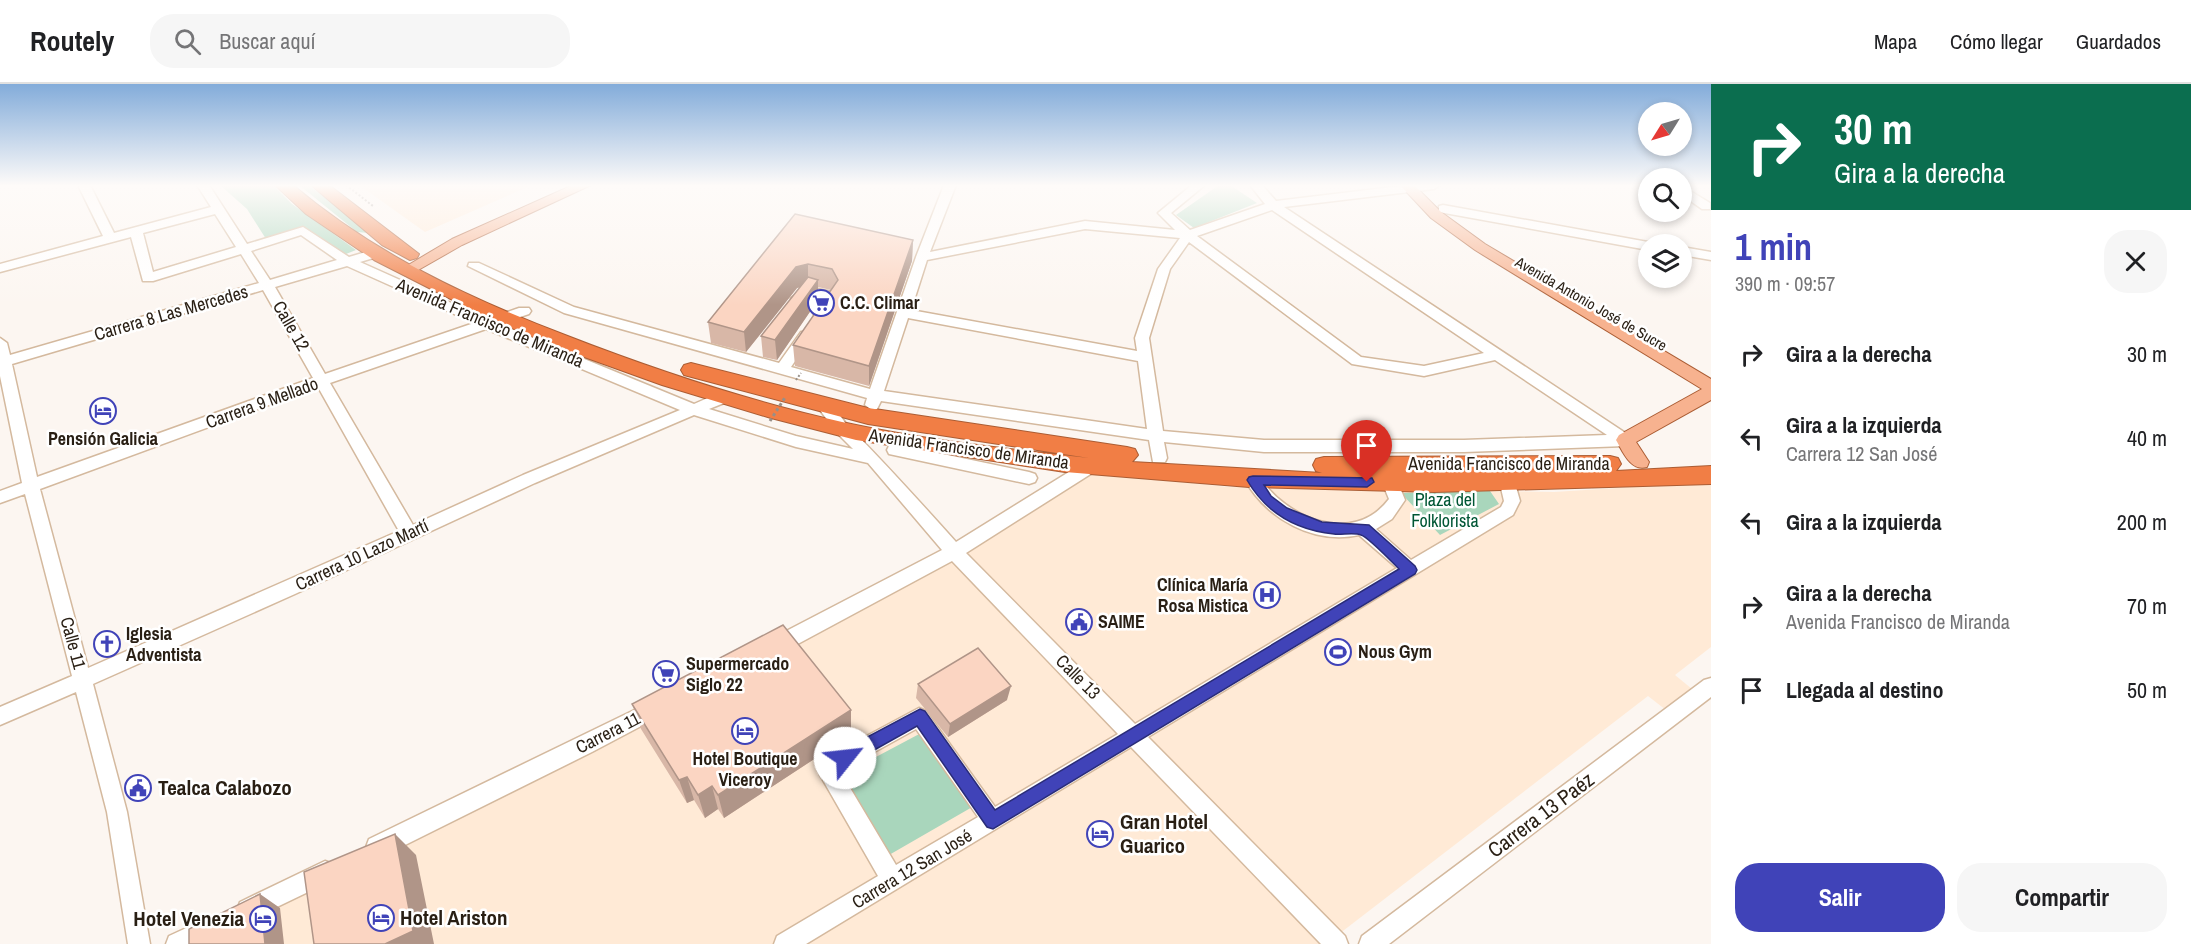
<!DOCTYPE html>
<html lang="es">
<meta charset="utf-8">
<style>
body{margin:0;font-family:"Archivo Narrow",sans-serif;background:#f6f6f6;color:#202124;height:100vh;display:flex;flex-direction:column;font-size:22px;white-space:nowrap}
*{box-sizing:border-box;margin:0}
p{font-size:20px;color:#757577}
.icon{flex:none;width:33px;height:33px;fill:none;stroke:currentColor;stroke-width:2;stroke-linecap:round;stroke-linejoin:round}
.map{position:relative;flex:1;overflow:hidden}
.sheet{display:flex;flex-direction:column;background:#fff;width:480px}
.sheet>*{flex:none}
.top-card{background:#0b6e4f;color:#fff;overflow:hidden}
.needle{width:39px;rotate:233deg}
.tools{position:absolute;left:1638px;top:18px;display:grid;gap:12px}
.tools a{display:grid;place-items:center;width:54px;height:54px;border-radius:50%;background:#fff;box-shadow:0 3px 9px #0003;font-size:30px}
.pin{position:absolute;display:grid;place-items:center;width:51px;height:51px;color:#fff;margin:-62px -26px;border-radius:50% 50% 50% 0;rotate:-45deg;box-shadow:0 0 6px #0007}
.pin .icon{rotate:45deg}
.me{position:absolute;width:66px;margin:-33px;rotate:61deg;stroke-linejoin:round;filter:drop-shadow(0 0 4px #0008)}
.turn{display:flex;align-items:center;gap:21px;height:126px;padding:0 24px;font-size:27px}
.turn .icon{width:78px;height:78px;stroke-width:2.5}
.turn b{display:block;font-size:42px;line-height:51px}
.round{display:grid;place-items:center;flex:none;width:63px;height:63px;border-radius:24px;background:#f6f6f6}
.overview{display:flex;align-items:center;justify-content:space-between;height:102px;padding:0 24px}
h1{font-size:36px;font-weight:800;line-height:45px;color:#4043b8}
.button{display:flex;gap:12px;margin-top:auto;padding:12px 24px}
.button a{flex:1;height:69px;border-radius:24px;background:#4043b8;color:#fff;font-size:24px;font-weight:800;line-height:69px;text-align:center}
.button a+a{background:#f6f6f6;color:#202124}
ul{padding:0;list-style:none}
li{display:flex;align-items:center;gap:18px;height:84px;padding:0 24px}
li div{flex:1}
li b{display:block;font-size:22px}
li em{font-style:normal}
header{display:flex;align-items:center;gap:36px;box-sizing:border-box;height:84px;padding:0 30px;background:#fff;border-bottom:2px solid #e0e0e0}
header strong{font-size:28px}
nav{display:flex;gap:33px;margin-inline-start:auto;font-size:21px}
.search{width:420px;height:54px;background:#f6f6f6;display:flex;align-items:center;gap:15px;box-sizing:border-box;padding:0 21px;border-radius:24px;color:#757577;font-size:22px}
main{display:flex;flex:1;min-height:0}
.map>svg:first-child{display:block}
.built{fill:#ffead6}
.green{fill:#a9d6bc}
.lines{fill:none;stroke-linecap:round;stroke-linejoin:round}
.minor-casing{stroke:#d4b99e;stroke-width:3}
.major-casing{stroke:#ab5d34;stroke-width:2}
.highway-casing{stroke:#ab5d34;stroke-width:2}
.path{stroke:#978f88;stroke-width:2;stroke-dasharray:2 2;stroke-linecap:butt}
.minor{fill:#fff;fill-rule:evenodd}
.major{fill:#f7b28f;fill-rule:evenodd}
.highway{fill:#f17e45;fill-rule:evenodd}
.path-bridge-far1{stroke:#978f88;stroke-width:2;stroke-dasharray:2 2;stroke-linecap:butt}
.path-bridge{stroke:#978f88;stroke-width:3;stroke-dasharray:3 3;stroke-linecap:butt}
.wall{fill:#d8b7a7}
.shaded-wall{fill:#b09588}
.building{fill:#fbd5c2;stroke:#b09588;stroke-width:1.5}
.route{fill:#4043b8;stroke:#2a2c78;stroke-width:1.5}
.labels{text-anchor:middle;stroke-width:5;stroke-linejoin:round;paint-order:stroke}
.far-street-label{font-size:15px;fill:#291f14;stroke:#fff}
.poi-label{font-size:18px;font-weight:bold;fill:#291f14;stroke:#fff;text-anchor:start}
.street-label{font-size:18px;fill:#291f14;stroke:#fff}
.park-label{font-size:18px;fill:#005635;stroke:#fff}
.near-poi-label{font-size:21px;font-weight:bold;fill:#291f14;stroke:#fff;text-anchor:start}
.near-street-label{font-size:21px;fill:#291f14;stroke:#fff}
</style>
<header>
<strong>Routely</strong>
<div class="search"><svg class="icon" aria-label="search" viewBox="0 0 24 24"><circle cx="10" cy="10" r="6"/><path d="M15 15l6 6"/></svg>Buscar aquí</div>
<nav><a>Mapa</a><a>Cómo llegar</a><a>Guardados</a></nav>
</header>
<main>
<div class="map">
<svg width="1711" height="860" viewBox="0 0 1711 860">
<rect width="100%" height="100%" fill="#fcf6f1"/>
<path class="built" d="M359 101H532L425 148Z
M1090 388 1228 403 1554 408 1711 398V563L1675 591 1692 605 1666 626 1648 612 1326 860H194L621 654Z"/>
<path class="green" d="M220 101H273L292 120 356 166 346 170 303 143 266 155 247 125Z
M299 101H308L363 142 369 149 357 148Z
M1219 101H1230L1257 119 1194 144 1176 131Z
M1490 407 1499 420 1440 451 1401 409Z
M923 648 974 722 889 771 842 691Z"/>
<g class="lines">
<defs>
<path id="minor" d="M78 101H90L114 149 211 123 197 101H209L247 160 303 143 349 173 376 165 380 166 382 169 380 172 360 178 487 235 519 224H529L531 227 529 230 499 240 694 320 719 309H729L731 313 729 317 709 325 796 352 853 365 837 349 817 322 824 317C835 320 841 335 849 343 886 380 921 419 956 458L1085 378H1097L1099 382 1097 386 966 469 1135 640 1397 484 1359 451C1314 461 1267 435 1245 396L1247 392H1259C1285 434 1353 463 1389 415L1382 398 1384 394H1396L1405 416 1392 435 1376 445 1411 476 1501 423 1504 417 1500 400 1502 396H1514L1520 417 1513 431 1148 653 1345 852 1348 860H1321L1131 663 806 860H774L777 852 878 792 820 691 817 684 820 677 919 624 926 627 995 723 1118 650 952 477 781 569 774 571 767 569 765 563 767 557 942 466 868 379 796 363 694 331 535 399 295 510 93 600 127 728 150 860H128L107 728 76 608 0 641V623L72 592 25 410 0 419V407L22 399 0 292V254L7 259 10 271 259 199 241 170 153 197H143L131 153 0 188V180L103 152ZM215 130 236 163 153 188 143 149ZM301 151 337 176 270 196 251 167ZM347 182 474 239 325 290 275 203ZM263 206 313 294 37 393 12 280ZM486 245 680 326 523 391 413 441 330 299ZM318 303 399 447 88 584 40 405ZM916 645 978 733 896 781 840 687Z
M944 101H956L930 168 1085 137 1175 146 1158 129 1192 101H1205L1171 129 1190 146 1265 120 1250 101H1262L1276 117 1409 101H1440L1434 105 1284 123 1630 352 1633 356 1630 360 1625 362 1464 368H1264L1164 358 1167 374 1165 378H1153L1149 356 881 317 877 325 872 326 865 321 867 314 564 229 468 182 469 179H479L574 223 779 279 801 248H811L813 251 791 283 870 305 916 173ZM1272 126 1484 269 1424 282 1361 273 1197 152ZM1085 145 1180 154 1158 185 1135 254 1137 267 911 226 927 176ZM1189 158 1352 280 1424 292 1495 276 1607 351 1464 356H1264L1163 347 1149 254 1170 185ZM908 234 1138 277 1147 345 884 307Z
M1682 102 1710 119V125H1702L1682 111Z
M1443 121 1648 158 1653 160H1648V166L1439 128V122Z
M1682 163 1711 168V176L1682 171Z
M808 203 832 208 836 215 825 232H815L813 229 822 214 810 212 798 218 791 214Z
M895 360 1029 388 1035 390 1037 394 1035 398 1029 400 889 370 887 366 889 362Z
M1711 594V613L1389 860H1359L1362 852 1704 596Z
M655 616 662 619 665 625 662 631 592 668 385 771 377 774 369 771 366 763 369 755Z
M325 777 333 780 336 788 333 796 248 837 240 834 237 826 240 818Z
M208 834 216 837 219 845 216 853 202 860H166L169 852Z"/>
<path id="major" d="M573 101H591L462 161 413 189H403L400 186 452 155Z
M1400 101H1414L1441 128 1485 160 1711 295V316L1636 358 1649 378 1647 383C1631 388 1623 368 1616 356L1619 351 1702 305 1475 166 1431 134Z"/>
<path id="highway" d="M275 101H293C373 169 468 214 565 251 655 286 748 317 842 338 923 356 1007 365 1089 374L868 340 684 291 681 286 684 281 691 279 868 324 1127 363 1135 365 1138 371 1132 378 1322 389 1316 387 1313 381 1316 375 1324 373 1610 372 1618 374 1621 380 1616 387 1711 382V400L1434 408 1249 403 1065 388 856 356 771 334 662 301 562 265 488 234 374 176 306 130Z
M311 101H329L419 170 417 174 410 176 382 161Z"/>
</defs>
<use href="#minor" class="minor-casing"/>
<use href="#major" class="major-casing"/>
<use href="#highway" class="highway-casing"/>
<path class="path" d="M346 101 373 122"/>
<use href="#minor" class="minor"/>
<use href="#major" class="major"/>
<use href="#highway" class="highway"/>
<path class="path-bridge-far1" d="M796 296 801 289"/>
<path class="path-bridge" d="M770 337 786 312"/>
</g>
<path class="wall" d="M795 130 913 156 912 177 869 302 795 282 793 261 831 206 818 203V216L777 276 763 273 761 252 800 203 797 204 746 268 711 259 708 238Z
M918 600 1007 616 948 653 916 614Z
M632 620 851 626V651L724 734 718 725 705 734 694 716 687 719 641 645Z"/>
<path class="shaded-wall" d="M913 156 912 177 869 302V282Z
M808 180V201L797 204 746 268 744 248 796 183Z
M818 196V216L777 276 775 256Z
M1011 602 1007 616 948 653 950 640Z
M851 626V651L724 734 718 711Z
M687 693 694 716 687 719 679 696Z
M712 702 718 725 705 734 698 711Z
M395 750 416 771 434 860H385Z
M260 810 280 824 284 860H265Z"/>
<path class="building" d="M795 130 913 156 869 282 793 261 838 196 832 185 808 180 796 183 744 248 708 238Z
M808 193 818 196 775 256 761 252Z
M783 541 851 626 718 711 712 702 698 711 687 693 679 696 632 620Z
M978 564 1011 602 950 640 918 600Z
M395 750 413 847 385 860H314L304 788Z
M260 810 265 860H189V845Z"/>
<linearGradient id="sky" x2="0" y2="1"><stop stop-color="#83acda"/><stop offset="0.46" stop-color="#fefbf9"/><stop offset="1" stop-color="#fefbf9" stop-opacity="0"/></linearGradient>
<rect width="1711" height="221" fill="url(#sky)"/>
<path class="route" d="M1253 392 1372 394 1374 398 1367 403 1264 401 1271 412 1287 424 1322 438 1369 441 1415 482 1417 486 1415 490 993 745 987 743 917 642 851 679 845 682 839 679 837 674 839 668 920 625 925 627 995 726 1399 485C1392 478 1368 453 1361 451 1355 448 1341 451 1334 450 1296 446 1266 429 1247 396L1249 393Z"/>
<defs>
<symbol id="supermarket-ring" viewBox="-11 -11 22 22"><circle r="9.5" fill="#fff" stroke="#4043b8" stroke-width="1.5"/><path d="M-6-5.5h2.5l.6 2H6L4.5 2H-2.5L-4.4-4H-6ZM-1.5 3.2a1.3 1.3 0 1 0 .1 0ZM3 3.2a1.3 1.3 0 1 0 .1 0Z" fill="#4043b8"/></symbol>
<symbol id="hotel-ring" viewBox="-11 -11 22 22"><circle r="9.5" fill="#fff" stroke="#4043b8" stroke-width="1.5"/><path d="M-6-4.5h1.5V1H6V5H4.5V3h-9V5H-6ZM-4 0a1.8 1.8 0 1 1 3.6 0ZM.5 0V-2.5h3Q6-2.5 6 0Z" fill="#4043b8"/></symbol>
<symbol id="hospital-ring" viewBox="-11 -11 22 22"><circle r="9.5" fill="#fff" stroke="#4043b8" stroke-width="1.5"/><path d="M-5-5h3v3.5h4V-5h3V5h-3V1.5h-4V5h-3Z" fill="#4043b8"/></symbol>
<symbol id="civic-ring" viewBox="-11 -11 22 22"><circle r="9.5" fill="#fff" stroke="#4043b8" stroke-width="1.5"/><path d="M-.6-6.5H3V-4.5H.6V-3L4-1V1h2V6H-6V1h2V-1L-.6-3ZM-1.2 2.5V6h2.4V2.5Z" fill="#4043b8"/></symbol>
<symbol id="church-ring" viewBox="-11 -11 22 22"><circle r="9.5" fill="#fff" stroke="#4043b8" stroke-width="1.5"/><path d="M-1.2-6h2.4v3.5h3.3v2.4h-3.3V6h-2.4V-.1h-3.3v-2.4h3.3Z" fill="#4043b8"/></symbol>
<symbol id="stadium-ring" viewBox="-11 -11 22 22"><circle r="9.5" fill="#fff" stroke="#4043b8" stroke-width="1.5"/><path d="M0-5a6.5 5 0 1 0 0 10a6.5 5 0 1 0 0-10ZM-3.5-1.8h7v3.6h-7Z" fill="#4043b8"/></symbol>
</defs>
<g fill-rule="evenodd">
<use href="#supermarket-ring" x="806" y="204" width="30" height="30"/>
<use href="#hotel-ring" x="88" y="312" width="30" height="30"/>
<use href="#hospital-ring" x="1252" y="496" width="30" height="30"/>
<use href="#civic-ring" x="1064" y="523" width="30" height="30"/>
<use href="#church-ring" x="92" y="545" width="30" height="30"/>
<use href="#stadium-ring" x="1323" y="553" width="30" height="30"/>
<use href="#supermarket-ring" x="651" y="575" width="30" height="30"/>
<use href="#hotel-ring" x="730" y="632" width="30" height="30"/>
<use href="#civic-ring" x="123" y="689" width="30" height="30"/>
<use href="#hotel-ring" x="1085" y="735" width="30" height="30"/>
<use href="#hotel-ring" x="366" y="819" width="30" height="30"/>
<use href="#hotel-ring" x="248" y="820" width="30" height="30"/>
</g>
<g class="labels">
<g class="far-street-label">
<text transform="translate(1591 220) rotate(30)" y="5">Avenida Antonio José de Sucre</text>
</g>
<g class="poi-label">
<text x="840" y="225">C.C. Climar</text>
<text x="103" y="361" text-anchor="middle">Pensión Galicia</text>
<text x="1248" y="507" text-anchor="end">Clínica María<tspan x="1248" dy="21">Rosa Mistica</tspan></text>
<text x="1098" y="544">SAIME</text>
<text x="126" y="556">Iglesia<tspan x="126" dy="21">Adventista</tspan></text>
<text x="1358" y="574">Nous Gym</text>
<text x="686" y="586">Supermercado<tspan x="686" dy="21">Siglo 22</tspan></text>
<text x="745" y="681" text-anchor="middle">Hotel Boutique<tspan x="745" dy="21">Viceroy</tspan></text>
</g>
<g class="street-label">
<text transform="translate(171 229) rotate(-16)" y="6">Carrera 8 Las Mercedes</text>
<text transform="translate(490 239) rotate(23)" y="6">Avenida Francisco de Miranda</text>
<text transform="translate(291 242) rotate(60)" y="6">Calle 12</text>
<text transform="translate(262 319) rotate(-20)" y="6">Carrera 9 Mellado</text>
<text transform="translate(969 365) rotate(8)" y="6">Avenida Francisco de Miranda</text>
<text x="1509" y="386">Avenida Francisco de Miranda</text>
<text transform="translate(362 471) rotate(-25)" y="6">Carrera 10 Lazo Martí</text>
<text transform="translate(73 559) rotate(75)" y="6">Calle 11</text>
<text transform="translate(1078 593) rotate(45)" y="6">Calle 13</text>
<text transform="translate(608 649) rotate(-27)" y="6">Carrera 11</text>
<text transform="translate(912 785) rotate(-31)" y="6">Carrera 12 San José</text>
</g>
<g class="park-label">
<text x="1445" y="422">Plaza del<tspan x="1445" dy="21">Folklorista</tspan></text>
</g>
<g class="near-poi-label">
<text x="158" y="711">Tealca Calabozo</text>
<text x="1120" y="745">Gran Hotel<tspan x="1120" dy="24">Guarico</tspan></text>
<text x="400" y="841">Hotel Ariston</text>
<text x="244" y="842" text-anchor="end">Hotel Venezia</text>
</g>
<g class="near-street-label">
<text transform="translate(1541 731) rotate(-37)" y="7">Carrera 13 Paéz</text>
</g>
</g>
</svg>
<div class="tools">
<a><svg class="needle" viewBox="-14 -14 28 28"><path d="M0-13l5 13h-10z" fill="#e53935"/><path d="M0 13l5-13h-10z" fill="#757577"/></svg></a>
<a><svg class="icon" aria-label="search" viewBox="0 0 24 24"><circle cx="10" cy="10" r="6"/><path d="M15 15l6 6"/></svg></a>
<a><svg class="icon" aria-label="layers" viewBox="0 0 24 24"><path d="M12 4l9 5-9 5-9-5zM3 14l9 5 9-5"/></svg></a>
</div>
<div class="pin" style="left:1367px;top:398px;background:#d93025"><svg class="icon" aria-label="arrive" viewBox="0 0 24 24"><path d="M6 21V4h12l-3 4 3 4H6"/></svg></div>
<svg class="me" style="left:845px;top:674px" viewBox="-20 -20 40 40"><circle r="19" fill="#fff"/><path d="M0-13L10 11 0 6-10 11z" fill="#4043b8"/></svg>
</div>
<section class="sheet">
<div class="top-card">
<div class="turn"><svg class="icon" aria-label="right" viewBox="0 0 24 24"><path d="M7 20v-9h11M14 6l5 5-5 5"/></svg><div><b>30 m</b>Gira a la derecha</div></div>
</div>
<div class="overview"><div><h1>1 min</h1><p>390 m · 09:57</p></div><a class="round"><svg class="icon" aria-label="close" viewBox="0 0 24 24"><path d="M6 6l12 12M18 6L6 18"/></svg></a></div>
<ul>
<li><svg class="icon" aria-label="right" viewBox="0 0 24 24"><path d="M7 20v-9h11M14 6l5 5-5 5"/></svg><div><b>Gira a la derecha</b></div><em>30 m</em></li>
<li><svg class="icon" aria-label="left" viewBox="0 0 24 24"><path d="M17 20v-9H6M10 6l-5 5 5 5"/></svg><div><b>Gira a la izquierda</b><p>Carrera 12 San José</p></div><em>40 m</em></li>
<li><svg class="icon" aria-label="left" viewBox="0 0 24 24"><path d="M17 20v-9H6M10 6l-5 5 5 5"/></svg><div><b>Gira a la izquierda</b></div><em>200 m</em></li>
<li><svg class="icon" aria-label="right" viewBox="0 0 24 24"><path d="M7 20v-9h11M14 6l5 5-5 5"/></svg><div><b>Gira a la derecha</b><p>Avenida Francisco de Miranda</p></div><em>70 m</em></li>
<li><svg class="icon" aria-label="arrive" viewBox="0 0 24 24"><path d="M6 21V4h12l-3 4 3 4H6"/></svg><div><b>Llegada al destino</b></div><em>50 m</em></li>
</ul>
<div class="button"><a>Salir</a><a>Compartir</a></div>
</section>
</main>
